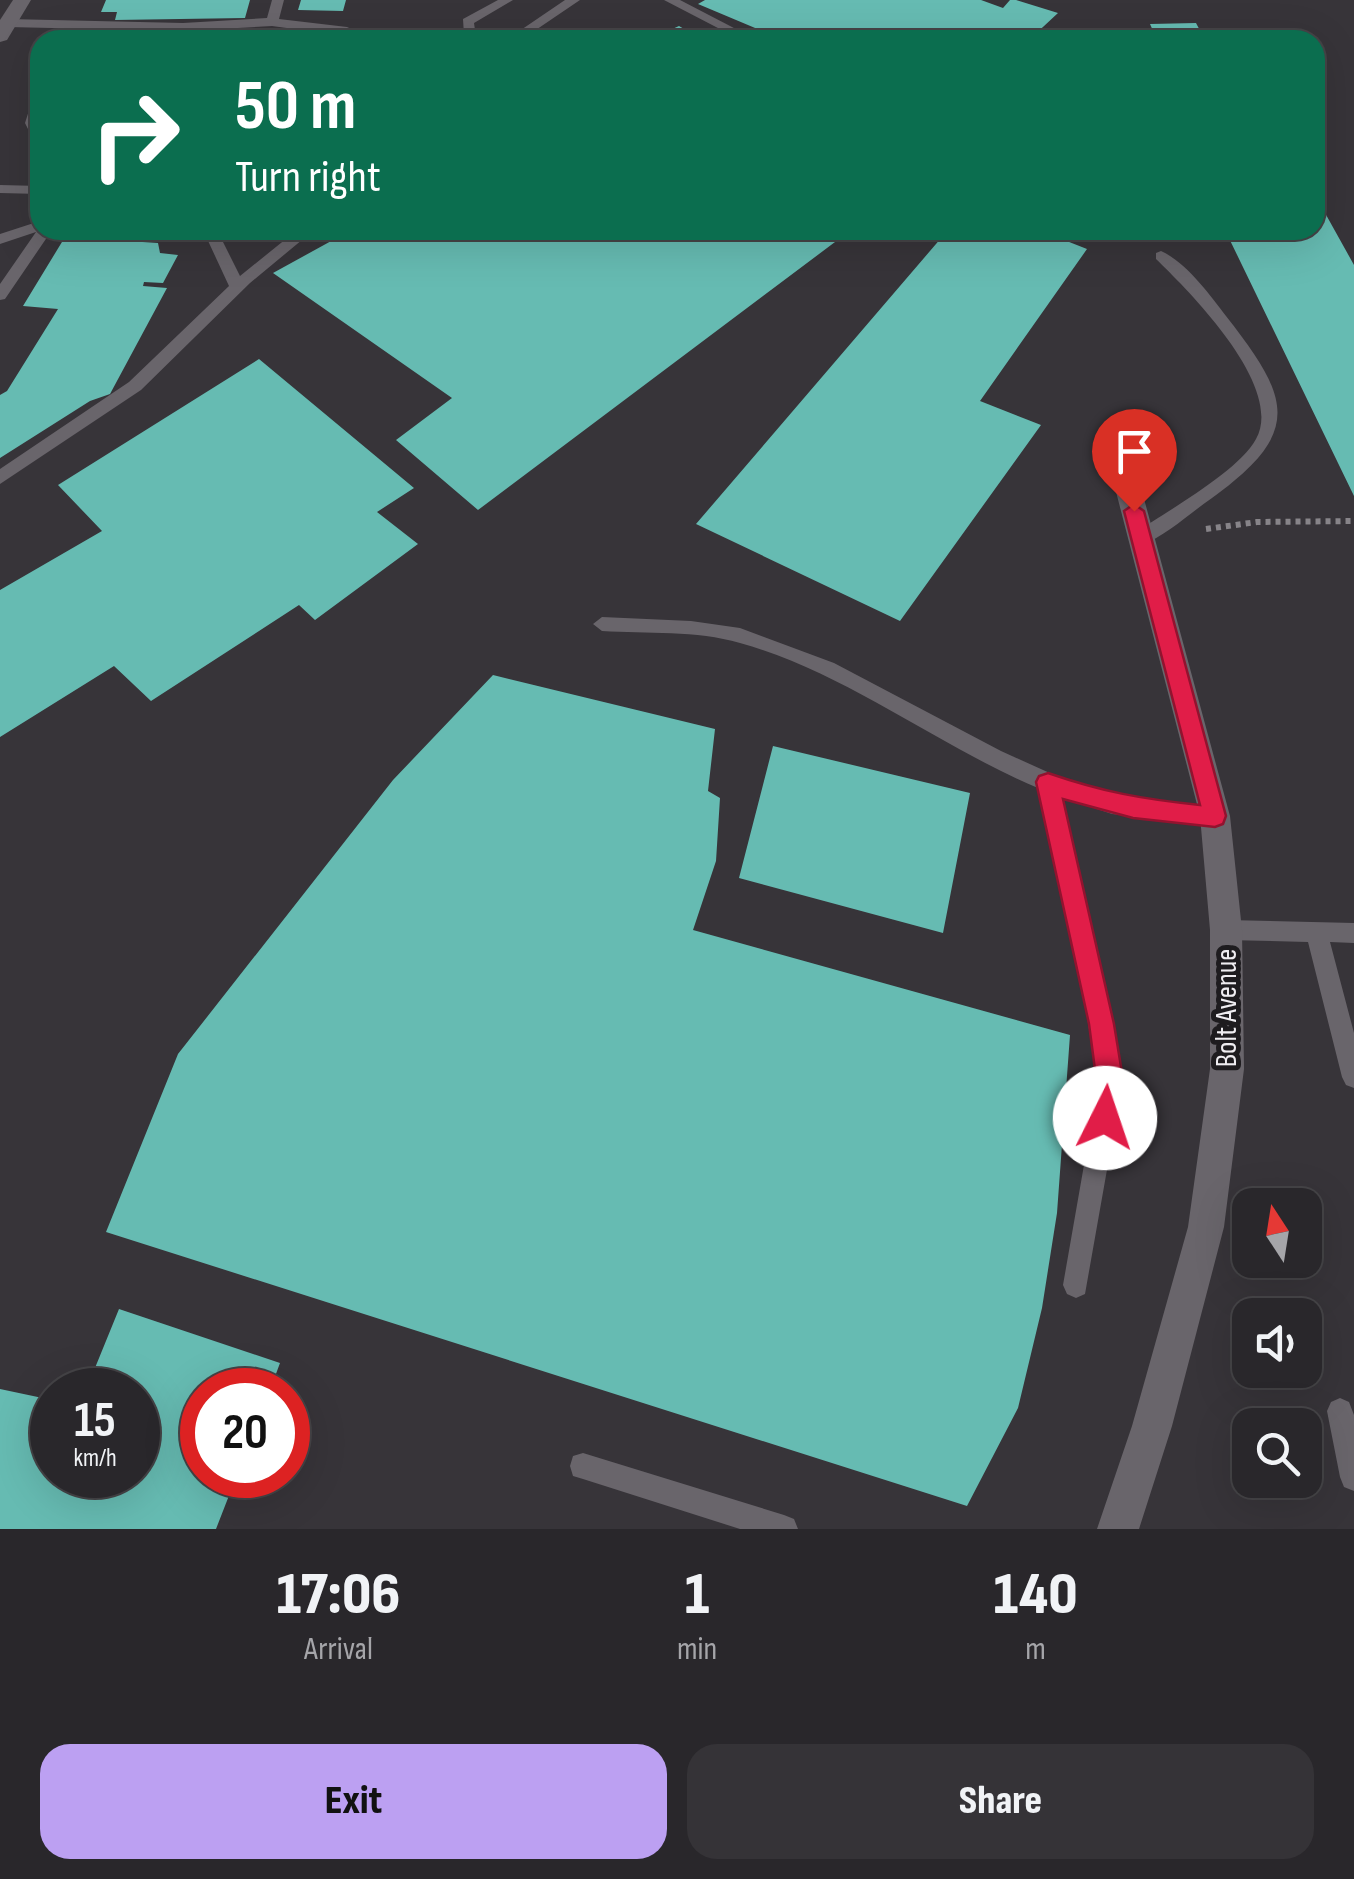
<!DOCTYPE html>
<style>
body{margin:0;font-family:"Sofia Sans Condensed",sans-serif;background:#353337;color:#f1f3f6;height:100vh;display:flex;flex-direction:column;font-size:38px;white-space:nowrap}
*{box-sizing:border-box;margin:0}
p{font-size:32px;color:#a5a5a9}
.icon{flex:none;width:55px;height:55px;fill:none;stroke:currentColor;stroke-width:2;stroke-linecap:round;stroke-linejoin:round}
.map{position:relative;height:1529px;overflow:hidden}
.sheet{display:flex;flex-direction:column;background:#29272b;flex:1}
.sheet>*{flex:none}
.top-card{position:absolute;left:30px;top:30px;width:1295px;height:210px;border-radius:30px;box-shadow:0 10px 40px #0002,0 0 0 2px #454447;background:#0b6e4f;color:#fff;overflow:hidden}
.needle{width:65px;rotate:348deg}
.controls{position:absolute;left:1232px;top:1188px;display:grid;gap:20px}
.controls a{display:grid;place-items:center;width:90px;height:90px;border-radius:20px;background:#29272b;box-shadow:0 10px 40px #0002,0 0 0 2px #454447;font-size:50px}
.speed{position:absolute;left:30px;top:1368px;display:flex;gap:20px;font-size:50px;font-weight:700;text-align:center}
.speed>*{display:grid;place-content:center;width:130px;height:130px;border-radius:50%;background:#29272b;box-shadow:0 10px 40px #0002,0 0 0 2px #454447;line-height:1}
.speed small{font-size:25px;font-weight:400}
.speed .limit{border:15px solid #d22;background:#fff;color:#111}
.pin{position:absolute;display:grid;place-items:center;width:85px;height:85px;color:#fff;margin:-102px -42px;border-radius:50% 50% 50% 0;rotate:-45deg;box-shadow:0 0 10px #0007}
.pin .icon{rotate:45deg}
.me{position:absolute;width:110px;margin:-55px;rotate:4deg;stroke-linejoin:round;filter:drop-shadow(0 0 8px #0008)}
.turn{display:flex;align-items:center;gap:35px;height:210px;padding:0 40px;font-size:45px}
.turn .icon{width:130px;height:130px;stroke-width:2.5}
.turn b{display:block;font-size:70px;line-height:85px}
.eta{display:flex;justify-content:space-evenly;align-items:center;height:170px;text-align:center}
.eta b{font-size:60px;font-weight:800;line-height:70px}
.cta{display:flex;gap:20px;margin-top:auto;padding:20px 40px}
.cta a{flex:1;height:115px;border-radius:30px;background:#bca0f2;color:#111;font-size:40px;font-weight:800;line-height:115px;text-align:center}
.cta a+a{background:#353337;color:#f1f3f6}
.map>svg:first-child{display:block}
.building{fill:#66bbb2}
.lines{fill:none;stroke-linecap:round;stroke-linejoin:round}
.path{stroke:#878489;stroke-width:6;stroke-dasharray:5 5;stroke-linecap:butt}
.lane{fill:#69656b;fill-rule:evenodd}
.street{fill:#69656b;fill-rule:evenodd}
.secondary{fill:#69656b;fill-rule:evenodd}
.route{fill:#e11d48;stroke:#92132f;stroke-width:2.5}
.labels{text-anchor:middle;stroke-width:10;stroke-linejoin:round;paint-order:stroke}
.street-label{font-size:30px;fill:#efedf1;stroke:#1e1c1f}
</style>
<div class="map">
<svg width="1354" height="1529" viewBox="0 0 1354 1529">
<rect width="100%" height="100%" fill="#373439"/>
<path class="building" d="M106 0H250L245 18 115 20 117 12H101Z
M301 0H346L343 11 298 10Z
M705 0H981L1003 8 1010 0H1016L1058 13 1029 40H784L698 4Z
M1196 23 1205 40H1157L1150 24Z
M679 26 703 40H648Z
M108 34 224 36 223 40H104Z
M1315 195 1354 265V496L1225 230H1315Z
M319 230H851L478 510 396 440 452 398 273 273 333 240Z
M948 230H1066L1059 238 1087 249 980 401 1041 425 900 621 696 524Z
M65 237 158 243 160 253 178 255 163 283 144 282 143 286 167 288 110 394 90 401 0 458V395L7 391 58 309 23 306Z
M259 359 414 488 377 512 418 544 315 620 299 605 151 701 114 666 0 737V590L102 531 58 485Z
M493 675 715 729 708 791 720 798 716 861 693 930 1070 1035 1057 1213 1042 1308 1018 1408 967 1506 106 1232 178 1054 393 780Z
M773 746 970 793 943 933 739 878Z
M119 1309 280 1363 270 1390H202V1475H237L216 1529H0V1389L52 1400V1475H138V1390H86Z"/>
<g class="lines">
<path class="path" d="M1206 529 1257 522 1354 521"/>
<path class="lane" d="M272 0H284L279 19 347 27 375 40 272 26 183 31 8 27 2 23 8 19 183 23 267 18Z
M498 0H513L474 23 475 30 489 40H474L464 35 463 19Z
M565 0H580L521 40H506Z
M664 0H680L757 40H741Z
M40 94V141L31 135 25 123 33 98Z
M0 185 40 186V194L0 193Z
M40 221V230H52L5 299 0 300V284L36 232 0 244V234Z
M203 230H217L240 276 297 230H314L250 283 141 390 0 484V469L129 382 229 286Z
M1161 251C1186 262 1210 295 1226 316 1291 399 1303 432 1212 498 1190 513 1166 536 1141 545L1132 538 1135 533C1167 511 1238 472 1256 439 1285 387 1190 292 1156 259V253Z
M602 617 691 621 740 628 834 663 1001 751 1083 788 1129 799 1222 810 1225 816 1222 822 1215 825 1112 814 1061 797 1099 955 1122 1085 1085 1294 1076 1298 1067 1294 1063 1285 1098 1085 1077 955 1038 788C936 745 847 673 740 643 696 630 647 634 602 631L593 624Z
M1226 920 1354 923V943L1330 942 1354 1033V1088L1346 1085 1342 1077 1308 942 1226 940 1218 937 1215 930 1218 923Z
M1340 1398 1349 1402 1354 1415V1491L1344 1487 1340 1477 1327 1411 1331 1402Z
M583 1453 784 1515 794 1519 798 1529H740L583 1479 573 1476 570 1466 573 1456Z"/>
<path class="street" d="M1127 475 1136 477 1140 484 1230 816 1242 930 1244 1069 1224 1227 1172 1426 1139 1529H1097L1132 1426 1188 1227 1210 1069V930L1200 816 1114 484 1118 477Z"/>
<path class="secondary" d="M13 0H31L7 40 0 42V20Z"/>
</g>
<path class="route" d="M1134 504 1144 511 1226 816 1223 824 1215 827 1133 818 1063 799 1114 1024 1124 1085 1114 1128 1105 1132 1095 1128 1091 1118 1097 1085 1089 1024 1036 782 1039 776 1048 773C1103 792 1142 799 1200 805L1124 511Z"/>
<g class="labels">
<g class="street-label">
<text transform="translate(1226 1008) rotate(-90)" y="10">Bolt Avenue</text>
</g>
</g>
</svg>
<div class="controls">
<a><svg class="needle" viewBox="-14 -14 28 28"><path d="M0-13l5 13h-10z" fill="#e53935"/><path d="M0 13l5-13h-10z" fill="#a5a5a9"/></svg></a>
<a><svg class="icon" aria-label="sound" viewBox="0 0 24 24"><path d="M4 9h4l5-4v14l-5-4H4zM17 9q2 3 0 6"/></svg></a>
<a><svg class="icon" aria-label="search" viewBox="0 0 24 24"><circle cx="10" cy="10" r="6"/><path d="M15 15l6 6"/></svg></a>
</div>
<div class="speed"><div>15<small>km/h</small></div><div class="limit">20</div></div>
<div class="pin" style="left:1134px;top:511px;background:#d93025"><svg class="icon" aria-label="arrive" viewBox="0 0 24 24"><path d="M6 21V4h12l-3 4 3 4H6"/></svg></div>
<svg class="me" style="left:1105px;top:1118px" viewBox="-20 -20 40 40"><circle r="19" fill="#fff"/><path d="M0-13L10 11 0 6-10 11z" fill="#e11d48"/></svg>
<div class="top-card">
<div class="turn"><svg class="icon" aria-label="right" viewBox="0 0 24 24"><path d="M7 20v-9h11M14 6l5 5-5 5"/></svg><div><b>50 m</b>Turn right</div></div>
</div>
</div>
<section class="sheet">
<div class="eta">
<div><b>17:06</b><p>Arrival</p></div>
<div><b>1</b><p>min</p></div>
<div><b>140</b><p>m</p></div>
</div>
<div class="cta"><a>Exit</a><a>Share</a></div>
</section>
